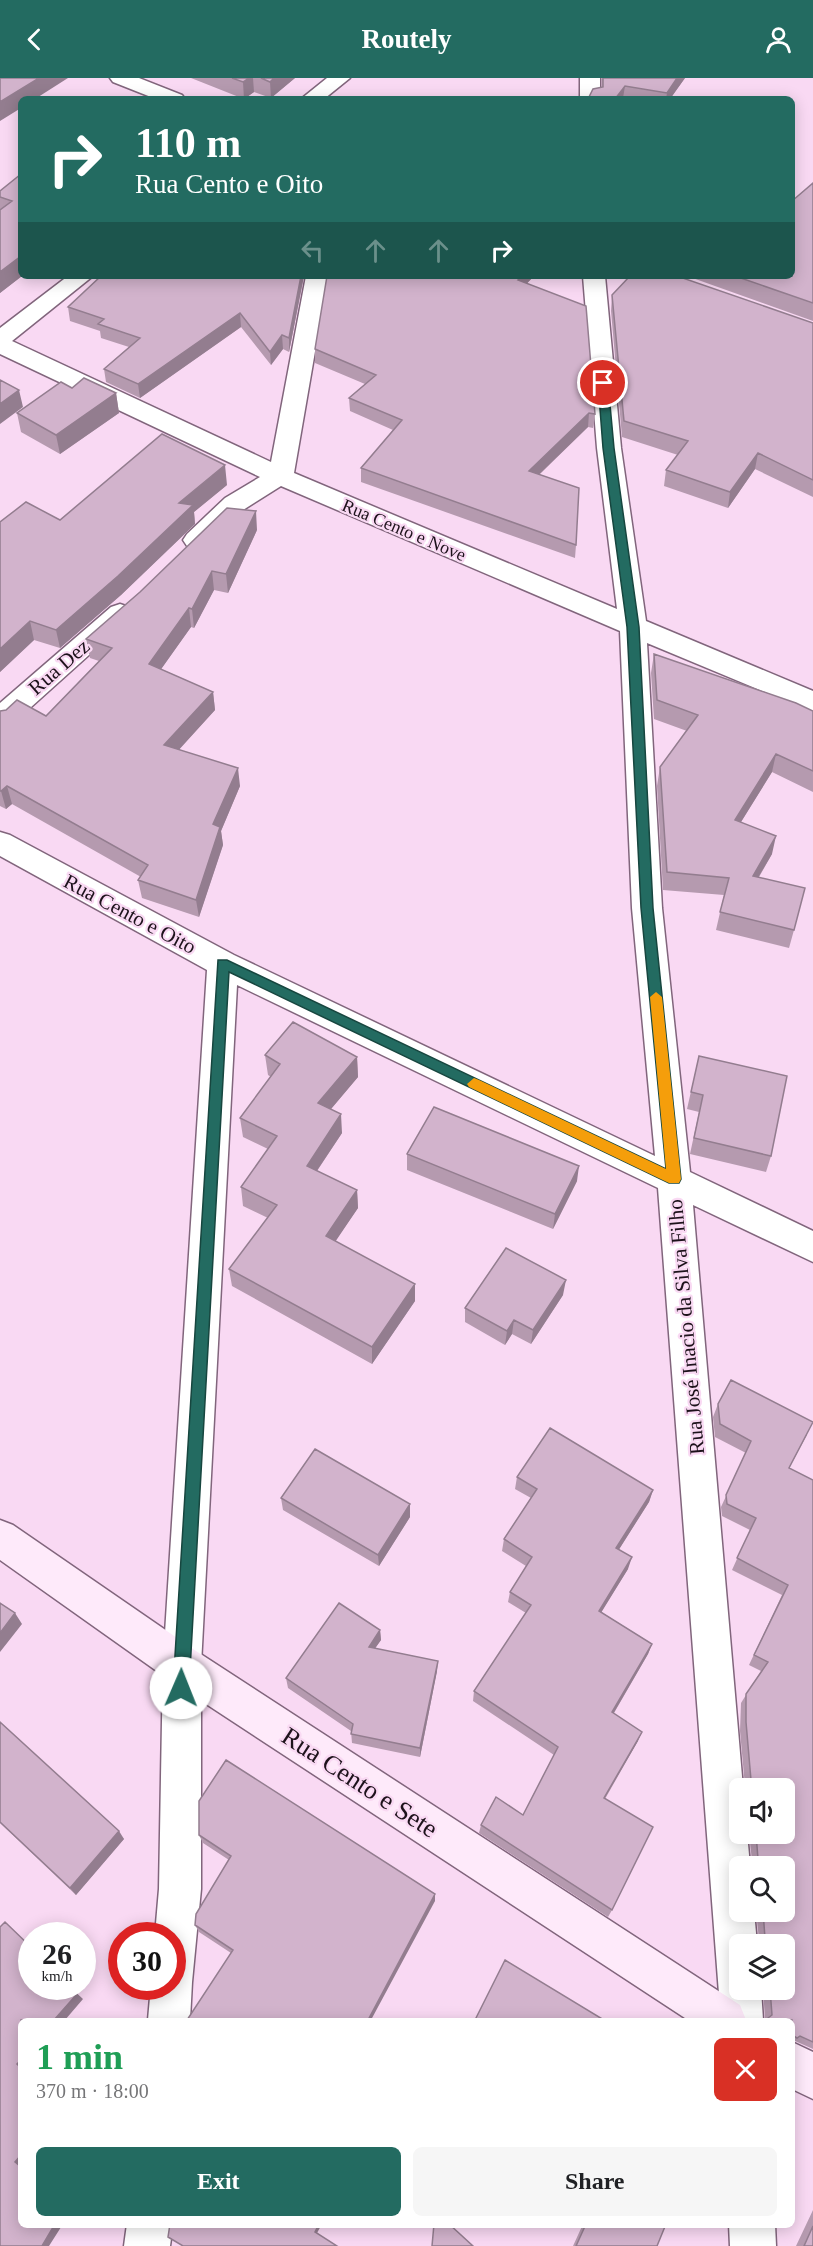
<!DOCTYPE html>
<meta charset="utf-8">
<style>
body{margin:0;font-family:"Times New Roman",serif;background:#f6f6f6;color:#202124;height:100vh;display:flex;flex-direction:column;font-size:22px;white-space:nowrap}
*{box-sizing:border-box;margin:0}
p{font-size:20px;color:#757577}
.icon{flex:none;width:33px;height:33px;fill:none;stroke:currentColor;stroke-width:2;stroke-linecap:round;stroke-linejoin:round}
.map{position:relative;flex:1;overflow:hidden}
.sheet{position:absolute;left:18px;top:1940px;width:777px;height:210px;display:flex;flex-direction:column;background:#fff;border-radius:9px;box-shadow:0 3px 15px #0003}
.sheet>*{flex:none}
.banner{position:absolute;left:18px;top:18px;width:777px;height:183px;border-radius:9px;box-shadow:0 3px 15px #0003;background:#236b61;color:#fff;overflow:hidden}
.buttons{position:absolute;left:729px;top:1700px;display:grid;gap:12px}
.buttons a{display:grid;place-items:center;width:66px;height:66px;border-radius:9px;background:#fff;box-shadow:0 3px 15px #0003;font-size:30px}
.speed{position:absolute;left:18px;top:1844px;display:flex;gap:12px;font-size:30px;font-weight:700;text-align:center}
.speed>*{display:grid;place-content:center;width:78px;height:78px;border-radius:50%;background:#fff;box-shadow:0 3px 15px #0003;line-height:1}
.speed small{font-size:15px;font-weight:400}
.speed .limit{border:9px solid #d22;background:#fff;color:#111}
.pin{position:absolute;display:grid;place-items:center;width:51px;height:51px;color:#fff;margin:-26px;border:3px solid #fff;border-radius:50%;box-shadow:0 2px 6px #0007}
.me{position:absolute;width:66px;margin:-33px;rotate:1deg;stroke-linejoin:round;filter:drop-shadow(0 0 4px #0008)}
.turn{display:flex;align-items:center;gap:21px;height:126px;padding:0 18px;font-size:27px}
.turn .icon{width:78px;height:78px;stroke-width:2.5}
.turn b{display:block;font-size:42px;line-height:51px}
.lanes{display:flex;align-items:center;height:57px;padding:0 18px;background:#0003;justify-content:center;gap:30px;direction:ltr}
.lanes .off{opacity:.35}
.round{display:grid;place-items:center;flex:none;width:63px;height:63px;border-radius:9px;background:#f6f6f6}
.overview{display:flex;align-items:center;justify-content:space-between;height:102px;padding:0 18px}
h1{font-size:36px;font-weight:700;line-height:45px;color:#1e9e55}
.cta{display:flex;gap:12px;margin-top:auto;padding:12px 18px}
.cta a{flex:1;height:69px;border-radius:9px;background:#236b61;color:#fff;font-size:24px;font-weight:700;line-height:69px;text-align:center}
.cta a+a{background:#f6f6f6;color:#202124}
header{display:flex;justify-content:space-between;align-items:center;height:78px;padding:0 18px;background:#236b61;color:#fff;font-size:27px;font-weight:700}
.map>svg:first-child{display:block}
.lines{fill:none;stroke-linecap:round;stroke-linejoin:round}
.street-casing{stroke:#81657c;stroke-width:3}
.secondary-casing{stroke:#81657c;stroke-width:3}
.street{fill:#fff;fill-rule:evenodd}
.secondary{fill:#feeafa;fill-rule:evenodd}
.wall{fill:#b59aaf}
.shaded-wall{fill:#937d8f}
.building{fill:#d2b3cc;stroke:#937d8f;stroke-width:1.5}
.route{fill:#236b61;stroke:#17463f;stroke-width:1.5}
.slow{fill:#f59e0b}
.labels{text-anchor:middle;stroke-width:4.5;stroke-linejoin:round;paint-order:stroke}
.far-street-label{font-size:18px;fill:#1d121b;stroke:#f9d9f3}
.street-label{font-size:21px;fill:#1d121b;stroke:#f9d9f3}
.near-street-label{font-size:26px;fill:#1d121b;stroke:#f9d9f3}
</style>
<header><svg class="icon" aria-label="back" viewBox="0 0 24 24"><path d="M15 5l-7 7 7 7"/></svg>Routely<svg class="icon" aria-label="person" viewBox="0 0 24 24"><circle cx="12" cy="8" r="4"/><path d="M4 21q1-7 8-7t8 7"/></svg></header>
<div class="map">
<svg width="813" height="2168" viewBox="0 0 813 2168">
<rect width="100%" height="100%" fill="#f9d9f3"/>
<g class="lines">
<defs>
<path id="street" d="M110 0H139L182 17 185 21H156L113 4Z
M327 0H350L324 21H301Z
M580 0H600V21H580Z
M68 198H93L12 263 271 384 306 198H328L294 395 617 531 597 370 583 198H605L621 370 646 543 813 613V634L647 565 662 830 690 1094 813 1153V1184L693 1127 743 1710H740V1755H747L750 1788H740V1833H754L757 1866H740V1911H761L763 1942H721L658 1110 237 907 201 1587V1811L192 1904 190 1942H148L151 1908H172V1857H155L159 1811 163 1587 207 892 0 778V754L10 757 234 877 655 1078 632 830 620 553 281 408 243 432 205 468 196 471 187 468 183 462 187 456 225 420 260 399 0 276V250Z
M120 526 129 529 133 535 129 541 10 648 0 651V625L111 529Z
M127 2146H173L170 2168H124Z
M729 2146H775L776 2168H730Z"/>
<path id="secondary" d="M0 1442 13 1447 196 1573 740 1927 746 1942H688L168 1601 0 1482Z
M792 1964 813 1974V2021L792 2011Z"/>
</defs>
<use href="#street" class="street-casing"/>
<use href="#secondary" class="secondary-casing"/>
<use href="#street" class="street"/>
<use href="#secondary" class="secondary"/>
</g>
<path class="wall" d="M191 0H295L271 20 254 14 244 21Z
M602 0H685L670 21H630L623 20 602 9Z
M21 96 22 198 0 215V113Z
M813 105V243L687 198H792Z
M101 198H304L289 274 283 271 271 287 241 249 140 320 106 304 104 291 129 269 101 260 100 253 70 243 68 229Z
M327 198H534L527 205 595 336 593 350 588 349 539 397 576 467 575 480 361 404V390L393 352 350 333 349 320 365 306 315 285V271Z
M612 217 813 245V419L755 391 728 430 664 408 666 392 678 377 622 359 611 233Z
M72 310 116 315 119 335 60 376 21 354 17 335Z
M227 407 194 434 195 446 121 517 60 570 34 562 0 594V444L60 442Z
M257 452 228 515 214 512 194 550 191 549 161 591 213 614 215 632 179 671 240 708 221 753 223 767 199 839 142 820 138 802 141 799 12 726 6 731 0 728V633L46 638 99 583 90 580 86 561Z
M654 576 813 633V714L772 694 741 744 772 776 759 799 794 852 789 870 716 852 724 817 663 812 657 708 660 689 687 653 654 641 651 595Z
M265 977 357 979 358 999 331 1031 342 1055 317 1093 357 1112 358 1130 335 1163 415 1223 372 1286 232 1208 229 1191 268 1140 243 1128 241 1109 268 1071 243 1059 240 1040 271 999 268 997Z
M699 978 771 1078 766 1094 690 1076 699 1034 687 1031Z
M407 1076 577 1103 553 1151 407 1092Z
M563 1217 531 1266 512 1256 505 1267 465 1244V1230Z
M718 1326 807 1357 789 1390 813 1402V1971L793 1962 792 1963V1942H764L765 1941 763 1911H784V1866H753L756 1862H759L756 1833H784V1788H744L748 1783H752L749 1755H784V1710H744L745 1708 740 1653 741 1625 761 1593 749 1587 782 1517 732 1492 750 1452 722 1438 721 1429 746 1375 715 1359 713 1339Z
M517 1399 653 1412 649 1424 619 1471 628 1491 601 1534 652 1566 648 1576 614 1635 638 1663 605 1721 612 1832 608 1839 479 1755 481 1747 523 1737 554 1677 473 1623 474 1613 526 1535 508 1524 510 1514 526 1488 502 1473 504 1461 531 1420 515 1411Z
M281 1420 410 1426V1439L379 1488 283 1432Z
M380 1552 381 1562 375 1570 437 1593 420 1679 352 1665 351 1653 288 1610 286 1600Z
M0 1644 124 1761 76 1817 0 1745Z
M199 1757 435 1816V1823L231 1875 199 1854 195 1847 229 1782 203 1765Z
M813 2132V2168H796Z
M583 2146H666L657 2168H573Z"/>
<path class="shaded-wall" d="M39 0H68L35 21H21V30L0 43V24Z
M249 0H253L254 14 244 21 243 4Z
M274 0H295L271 20 270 4Z
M677 0H685L670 21H666L667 15Z
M625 8 623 20V21H615Z
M21 178V198H22L0 215V194Z
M301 198H304L289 274V260Z
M522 198H534L518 215V202Z
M240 235 241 249 140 320 138 306Z
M282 257 283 271 271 287 270 274Z
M19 312 23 329 0 346V326Z
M116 315 119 335 60 376 56 357Z
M589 335 588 349 528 407 529 393Z
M758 375 755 391 728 430 730 414Z
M225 387 227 407 194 434 195 446 121 517 60 570 56 552 179 425Z
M256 433 257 452 228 515 226 496Z
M212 493 214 512 194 550 192 531Z
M189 530 191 549 152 604 149 586Z
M30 543 34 562 0 594V571Z
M213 614 215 632 167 685 164 667Z
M776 676 772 694 731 760 735 742Z
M238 690 240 708 221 753 223 767 199 839 196 822 213 746Z
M7 708 12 726 6 731 1 713Z
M776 758 772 776 749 815 753 798Z
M357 979 358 999 320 1044 318 1025Z
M341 1036 342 1055 308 1106 307 1088Z
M579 1088 577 1103 553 1151 555 1136Z
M357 1112 358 1130 327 1176 326 1158Z
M566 1202 563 1217 531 1266 533 1252Z
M415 1206V1223L372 1286V1269Z
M514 1242 512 1256 505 1267 507 1253Z
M653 1412 649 1424 613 1481 616 1470Z
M410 1426V1439L379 1488 378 1477Z
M632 1479 628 1491 596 1543 599 1533Z
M15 1535 22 1546 0 1574V1555Z
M380 1552 381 1562 369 1579V1569Z
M652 1566 648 1576 609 1643 612 1634Z
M438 1583 437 1593 420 1679V1670Z
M642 1654 638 1663 600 1728 604 1720Z
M119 1753 124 1761 76 1817 70 1810Z
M435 1816V1823L371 1942H368Z
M69 1908 83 1921 65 1942H54Z
M21 2077V2089L15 2084Z
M55 2146H63L49 2168H42Z
M319 2146H322L317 2155 315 2154Z"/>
<path class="building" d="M0 0H39L0 24Z
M232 0H249L243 4Z
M261 0H274L270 4Z
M603 0H677L667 15 625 8 615 21H588L593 11 603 9Z
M21 96V178L0 194V132L12 123 0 119V113Z
M813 105V225L735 198H792V123Z
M101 198H301L289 260 282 257 270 274 240 235 138 306 104 291 140 260 98 246 104 241 68 229Z
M327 198H522L518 202 586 228 595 336 589 335 529 393 579 410 576 467 361 390 402 342 349 320 376 297 315 271Z
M630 198H677L813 245V402L758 375 730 414 666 392 688 363 624 343 612 217Z
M84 300 116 315 56 357 17 335 61 304 72 310Z
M0 302 19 312 0 326Z
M162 356 225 387 179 425 193 427 118 498 56 552 30 543 0 571V444L26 424 60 442Z
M227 430 256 433 226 496 212 493 192 531 189 530 149 586 213 614 164 667 238 690 213 746 220 749 196 822 138 802 148 787 7 708 1 713H0V633L6 632 17 622 46 638 112 570 86 561 140 514Z
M654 576 796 625 813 633V693L776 676 735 742 776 758 753 798 805 810 794 852 720 834 729 800 667 794 660 689 698 637 657 622Z
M293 944 357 979 318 1025 341 1036 307 1088 357 1112 326 1158 415 1206 372 1269 229 1191 277 1127 241 1109 277 1058 240 1040 280 986 265 977Z
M699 978 787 998 771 1078 694 1060 703 1017 691 1014Z
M434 1029 579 1088 555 1136 407 1076Z
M506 1170 566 1202 533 1252 514 1242 507 1253 465 1230Z
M731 1302 813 1344 789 1390 813 1402V1964L800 1958 797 1960 792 1957V1942H772L768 1940 772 1937 770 1911H784V1866H756V1862L765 1860 763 1833H784V1788H748V1783H756L758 1781 756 1755H784V1710H748V1704L751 1702 746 1644V1616L768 1584 754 1577 788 1507 737 1480 756 1440 727 1426 726 1417 751 1363 720 1346 718 1326Z
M550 1350 653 1412 616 1470 632 1479 599 1533 652 1566 612 1634 642 1654 604 1720 653 1749 612 1832 481 1747 496 1719 523 1737 558 1669 474 1613 531 1527 510 1514 532 1479 504 1461 537 1411 517 1399Z
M315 1371 410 1426 378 1477 281 1420Z
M0 1525 15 1535 0 1555Z
M339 1525 380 1552 369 1569 438 1583 420 1670 351 1656 353 1646 286 1600Z
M0 1644 119 1753 70 1810 0 1744Z
M226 1682 435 1816 368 1942H187L233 1872 195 1847 196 1836 231 1778 199 1757V1723Z
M5 1844 32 1870V1908H69L77 1916 54 1942H21V1982L17 1986 21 1990V2077L15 2084 21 2089V2146H55L42 2168H0V1849Z
M505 1882 604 1942H475Z
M170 2146H319L315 2154 337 2168H183L168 2159Z
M434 2146H449L473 2168H432Z
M586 2146H666L657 2168H576Z
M813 2148V2168H804Z"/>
<path class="route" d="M603 302 608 305 614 370 639 549 653 830 681 1101 679 1105H669L229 894 189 1610 187 1616 181 1618 176 1616 173 1610 218 882H227L666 1091 641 830 627 549 603 370 598 305Z"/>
<path class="slow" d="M656 914 662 919 681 1101 679 1105H669L469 1009 467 1006 474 1000 479 1002 666 1091 650 919Z"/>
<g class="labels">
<g class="far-street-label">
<text transform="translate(404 452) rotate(23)" y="6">Rua Cento e Nove</text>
</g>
<g class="street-label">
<text transform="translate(59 589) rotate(-41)" y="7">Rua Dez</text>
<text transform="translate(130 836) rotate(28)" y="7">Rua Cento e Oito</text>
<text transform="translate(686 1249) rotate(-95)" y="7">Rua José Inacio da Silva Filho</text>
</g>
<g class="near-street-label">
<text transform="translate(360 1704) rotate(33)" y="9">Rua Cento e Sete</text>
</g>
</g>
</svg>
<div class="buttons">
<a><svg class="icon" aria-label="sound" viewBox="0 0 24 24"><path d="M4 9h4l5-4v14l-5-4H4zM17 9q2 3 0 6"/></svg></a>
<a><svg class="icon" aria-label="search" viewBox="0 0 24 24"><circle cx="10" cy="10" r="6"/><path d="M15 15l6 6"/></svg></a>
<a><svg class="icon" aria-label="layers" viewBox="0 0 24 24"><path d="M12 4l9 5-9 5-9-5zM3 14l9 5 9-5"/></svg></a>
</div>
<div class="speed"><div>26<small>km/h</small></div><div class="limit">30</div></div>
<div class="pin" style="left:603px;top:305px;background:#d93025"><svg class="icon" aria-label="arrive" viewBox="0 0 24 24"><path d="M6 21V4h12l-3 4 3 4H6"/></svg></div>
<svg class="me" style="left:181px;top:1610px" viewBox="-20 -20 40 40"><circle r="19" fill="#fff"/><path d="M0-13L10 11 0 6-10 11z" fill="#236b61"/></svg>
<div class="banner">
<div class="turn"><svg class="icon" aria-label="right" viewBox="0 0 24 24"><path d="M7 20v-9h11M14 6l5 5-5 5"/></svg><div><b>110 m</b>Rua Cento e Oito</div></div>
<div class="lanes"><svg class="icon off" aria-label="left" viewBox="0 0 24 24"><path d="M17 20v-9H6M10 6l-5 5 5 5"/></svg><svg class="icon off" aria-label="ahead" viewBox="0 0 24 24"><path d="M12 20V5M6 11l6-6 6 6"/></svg><svg class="icon off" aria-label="ahead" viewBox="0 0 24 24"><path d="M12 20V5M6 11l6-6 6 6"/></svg><svg class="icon" aria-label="right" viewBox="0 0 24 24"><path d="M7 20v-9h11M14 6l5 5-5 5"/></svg></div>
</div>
<section class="sheet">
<div class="overview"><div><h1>1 min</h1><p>370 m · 18:00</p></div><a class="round" style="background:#d93025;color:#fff"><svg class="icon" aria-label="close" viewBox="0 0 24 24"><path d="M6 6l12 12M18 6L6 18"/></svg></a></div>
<div class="cta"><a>Exit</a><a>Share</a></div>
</section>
</div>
